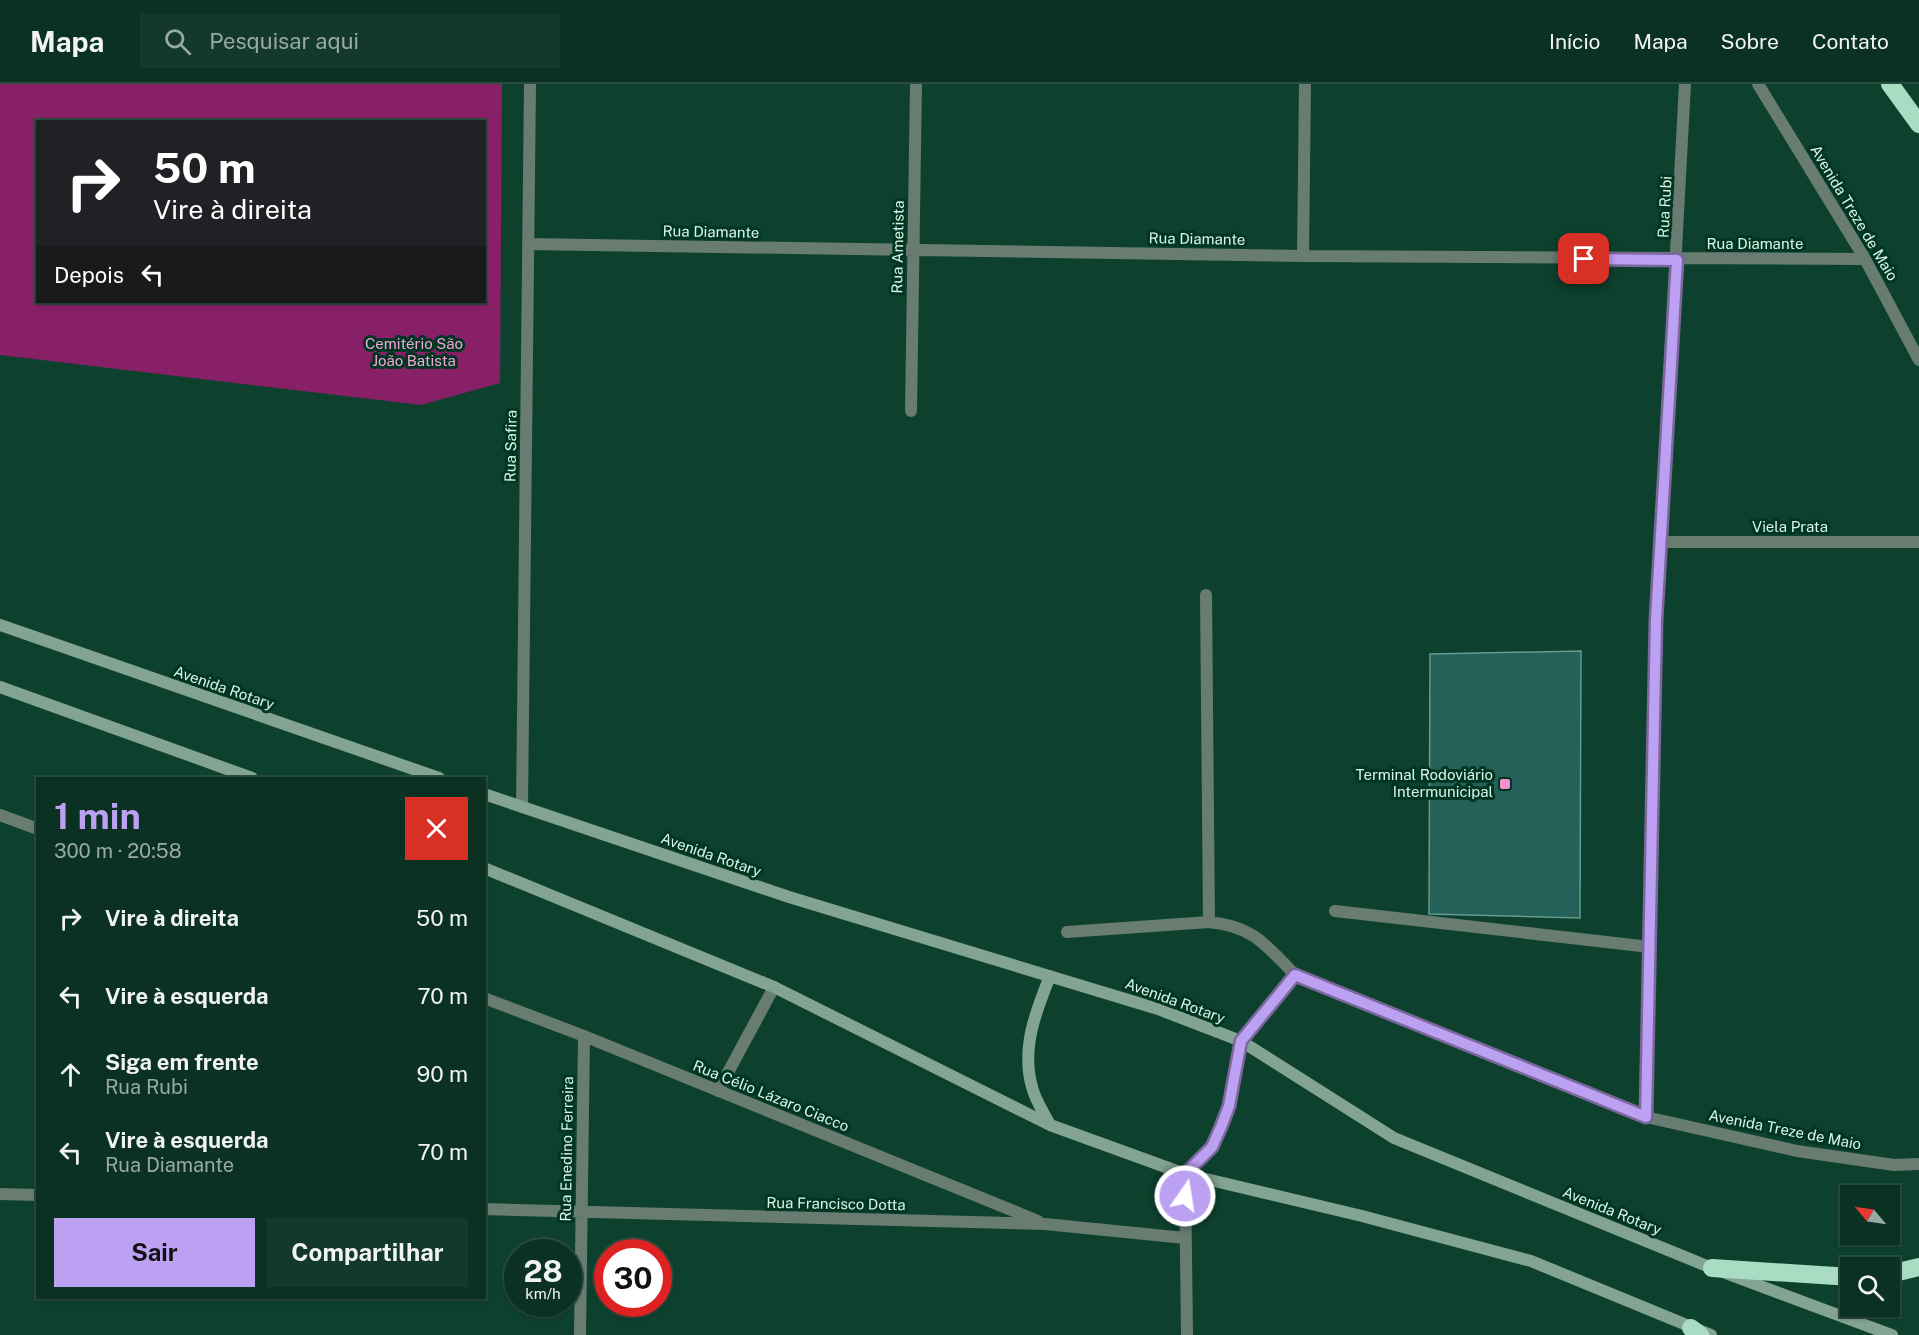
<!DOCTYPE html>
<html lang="pt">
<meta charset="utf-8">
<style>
body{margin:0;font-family:"Public Sans",sans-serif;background:#13392a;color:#f1f3f6;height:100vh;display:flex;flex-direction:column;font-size:22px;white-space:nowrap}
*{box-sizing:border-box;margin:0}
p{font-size:20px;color:#99a9a5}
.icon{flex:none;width:33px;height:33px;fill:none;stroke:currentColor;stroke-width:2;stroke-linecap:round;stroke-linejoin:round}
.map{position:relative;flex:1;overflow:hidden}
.details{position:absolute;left:36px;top:693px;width:450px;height:522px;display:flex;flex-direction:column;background:#0a3122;border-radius:0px;box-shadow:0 2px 4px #0004,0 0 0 2px #2a4c40}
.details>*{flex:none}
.guide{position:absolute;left:36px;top:36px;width:450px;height:183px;border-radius:0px;box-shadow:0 2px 4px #0004,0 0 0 2px #2a4c40;background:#202124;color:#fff;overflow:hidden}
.needle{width:39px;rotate:299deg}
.buttons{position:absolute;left:1840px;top:1101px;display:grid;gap:12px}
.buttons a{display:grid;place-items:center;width:60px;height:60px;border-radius:0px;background:#0a3122;box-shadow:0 2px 4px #0004,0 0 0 2px #2a4c40;font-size:30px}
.speed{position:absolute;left:504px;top:1155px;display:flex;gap:12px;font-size:30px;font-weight:700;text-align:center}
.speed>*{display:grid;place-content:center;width:78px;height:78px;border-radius:50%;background:#0a3122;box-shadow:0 2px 4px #0004,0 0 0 2px #2a4c40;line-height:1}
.speed small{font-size:15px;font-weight:400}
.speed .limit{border:9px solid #d22;background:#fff;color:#111}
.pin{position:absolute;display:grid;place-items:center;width:51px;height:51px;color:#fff;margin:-26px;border-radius:12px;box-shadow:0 3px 9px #0006}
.me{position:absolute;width:66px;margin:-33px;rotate:13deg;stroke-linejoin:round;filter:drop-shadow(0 0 4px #0008)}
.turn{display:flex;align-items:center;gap:21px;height:126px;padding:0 18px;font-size:27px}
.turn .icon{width:78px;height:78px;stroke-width:2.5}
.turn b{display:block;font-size:42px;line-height:51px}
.then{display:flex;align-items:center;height:57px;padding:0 18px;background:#0003;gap:12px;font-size:22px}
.round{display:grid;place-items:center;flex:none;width:63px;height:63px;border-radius:0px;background:#13392a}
.overview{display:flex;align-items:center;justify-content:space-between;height:102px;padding:0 18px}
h1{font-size:36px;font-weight:700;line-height:45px;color:#bca0f2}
.action{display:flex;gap:12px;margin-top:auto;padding:12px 18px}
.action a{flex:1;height:69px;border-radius:0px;background:#bca0f2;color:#111;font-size:24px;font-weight:700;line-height:69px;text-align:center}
.action a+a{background:#13392a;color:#f1f3f6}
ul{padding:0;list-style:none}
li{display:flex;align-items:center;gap:18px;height:78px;padding:0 18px}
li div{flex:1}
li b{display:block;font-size:22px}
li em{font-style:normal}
header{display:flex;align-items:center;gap:36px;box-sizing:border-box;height:84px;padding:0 30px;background:#0a3122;border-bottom:2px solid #2a4c40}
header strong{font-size:28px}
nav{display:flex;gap:33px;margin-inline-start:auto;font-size:21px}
.search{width:420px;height:54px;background:#13392a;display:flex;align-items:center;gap:15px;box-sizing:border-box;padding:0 21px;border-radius:0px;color:#99a9a5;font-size:22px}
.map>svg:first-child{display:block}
.green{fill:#872067;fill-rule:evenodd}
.building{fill:#256159;stroke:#619c93;stroke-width:1.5}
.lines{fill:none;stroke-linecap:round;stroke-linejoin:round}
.service{stroke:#687c72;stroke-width:12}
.minor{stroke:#687c72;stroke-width:12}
.secondary{stroke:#83a393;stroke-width:12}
.motorway{stroke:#a9dcc3;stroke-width:18}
.route-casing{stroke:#7a689d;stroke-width:15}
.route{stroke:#bca0f2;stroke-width:10}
.poi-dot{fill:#f690cf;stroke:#003623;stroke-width:2}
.labels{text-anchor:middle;stroke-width:6;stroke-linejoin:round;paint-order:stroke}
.street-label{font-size:15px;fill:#daf4e6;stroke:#003623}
.park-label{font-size:15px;fill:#f5a5d5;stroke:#003623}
.poi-label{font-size:15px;fill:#daf4e6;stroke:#003623;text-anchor:end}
</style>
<header>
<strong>Mapa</strong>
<div class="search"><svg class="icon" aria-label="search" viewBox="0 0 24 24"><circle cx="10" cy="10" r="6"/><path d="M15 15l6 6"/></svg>Pesquisar aqui</div>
<nav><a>Início</a><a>Mapa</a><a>Sobre</a><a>Contato</a></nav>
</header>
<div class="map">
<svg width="1919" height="1251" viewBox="0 0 1919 1251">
<rect width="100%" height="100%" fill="#0e412d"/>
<path class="green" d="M0 0H502L500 299 421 321 0 271ZM38 38H484V218H38Z"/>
<path class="building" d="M1581 567 1580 834 1429 830 1430 570Z"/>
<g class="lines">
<path class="service" d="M1662 458H1919
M1206 511 1209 838
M1335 827 1650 863
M1067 848 1209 838C1253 842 1266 861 1295 891"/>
<path class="minor" d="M1758 0 1865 175 1919 276
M528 160 1303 172 1865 175
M1303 172 1305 0
M911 327 916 0
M522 723 530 0
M0 731 38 745
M484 914 584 952 1038 1137
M1241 957 1295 891 1646 1033 1797 1067 1894 1081 1919 1080
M718 1007 774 903
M1646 1033 1656 536 1685 0
M1185 1090 1187 1251
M0 1110 38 1111
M484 1125 1045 1140 1185 1154
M580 1251 584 952"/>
<path class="secondary" d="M0 541 439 694
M0 603 252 694
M484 710 789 813 1158 925 1241 957 1394 1054 1712 1184 1892 1251
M484 784 774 903 1050 1041 1185 1090 1362 1132 1531 1177 1711 1251
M1050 1041C1044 1029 1035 1016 1032 1003 1021 964 1036 927 1050 892
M1185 1090 1212 1063 1229 1022 1241 957"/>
<path class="motorway" d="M1890 0 1919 40
M1712 1184 1851 1193
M1890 1190 1919 1183
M1691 1244 1700 1251"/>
</g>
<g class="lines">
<defs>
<path id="route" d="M1185 1112V1090L1212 1063 1221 1043 1229 1022 1241 957 1295 891 1646 1033 1656 536 1677 176 1584 175"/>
</defs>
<use href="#route" class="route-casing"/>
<use href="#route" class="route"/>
</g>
<rect class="poi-dot" x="1499" y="694" width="12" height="12" rx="3"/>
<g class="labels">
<g class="street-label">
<text transform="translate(1665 123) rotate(-87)" y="5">Rua Rubi</text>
<text transform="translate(1854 129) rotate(59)" y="5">Avenida Treze de Maio</text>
<text transform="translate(711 148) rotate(1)" y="5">Rua Diamante</text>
<text transform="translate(1197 155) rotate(1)" y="5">Rua Diamante</text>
<text x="1755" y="165">Rua Diamante</text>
<text transform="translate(898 163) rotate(-89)" y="5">Rua Ametista</text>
<text transform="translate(511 362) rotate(-89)" y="5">Rua Safira</text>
<text x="1790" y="448">Viela Prata</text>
<text transform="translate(224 604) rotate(19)" y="5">Avenida Rotary</text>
<text transform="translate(711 771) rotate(19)" y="5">Avenida Rotary</text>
<text transform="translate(1175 917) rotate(20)" y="5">Avenida Rotary</text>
<text transform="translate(771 1012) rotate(22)" y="5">Rua Célio Lázaro Ciacco</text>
<text transform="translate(1785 1046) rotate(11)" y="5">Avenida Treze de Maio</text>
<text transform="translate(567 1065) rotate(-89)" y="5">Rua Enedino Ferreira</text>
<text transform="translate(836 1120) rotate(1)" y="5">Rua Francisco Dotta</text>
<text transform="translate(1612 1127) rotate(22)" y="5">Avenida Rotary</text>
</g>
<g class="park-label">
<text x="414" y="265">Cemitério São<tspan x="414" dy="17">João Batista</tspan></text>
</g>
<g class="poi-label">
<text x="1493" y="696">Terminal Rodoviário<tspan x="1493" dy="17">Intermunicipal</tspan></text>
</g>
</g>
</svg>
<div class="buttons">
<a><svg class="needle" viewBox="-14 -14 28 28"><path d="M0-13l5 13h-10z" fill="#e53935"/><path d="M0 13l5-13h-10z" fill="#99a9a5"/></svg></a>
<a><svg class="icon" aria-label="search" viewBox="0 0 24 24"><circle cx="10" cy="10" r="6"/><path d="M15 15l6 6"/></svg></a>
</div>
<div class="speed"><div>28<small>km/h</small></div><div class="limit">30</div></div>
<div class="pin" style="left:1584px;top:175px;background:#d93025"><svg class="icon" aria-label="arrive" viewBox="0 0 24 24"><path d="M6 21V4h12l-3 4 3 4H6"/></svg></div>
<svg class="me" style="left:1185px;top:1112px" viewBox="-20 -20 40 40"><circle r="17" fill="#bca0f2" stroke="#fff" stroke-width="3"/><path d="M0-11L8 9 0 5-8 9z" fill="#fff"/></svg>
<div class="guide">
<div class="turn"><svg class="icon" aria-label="right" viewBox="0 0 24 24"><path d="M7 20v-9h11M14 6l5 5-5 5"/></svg><div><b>50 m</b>Vire à direita</div></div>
<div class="then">Depois<svg class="icon" aria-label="left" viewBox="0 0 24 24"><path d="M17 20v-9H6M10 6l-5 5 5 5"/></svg></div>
</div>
<section class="details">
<div class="overview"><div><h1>1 min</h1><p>300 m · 20:58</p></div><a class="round" style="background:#d93025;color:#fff"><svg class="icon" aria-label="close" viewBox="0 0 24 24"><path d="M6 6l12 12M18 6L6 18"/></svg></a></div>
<ul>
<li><svg class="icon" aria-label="right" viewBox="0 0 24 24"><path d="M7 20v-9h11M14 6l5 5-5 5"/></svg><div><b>Vire à direita</b></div><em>50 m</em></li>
<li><svg class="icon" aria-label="left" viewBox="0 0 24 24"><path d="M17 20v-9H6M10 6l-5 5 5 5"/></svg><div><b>Vire à esquerda</b></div><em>70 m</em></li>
<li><svg class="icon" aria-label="ahead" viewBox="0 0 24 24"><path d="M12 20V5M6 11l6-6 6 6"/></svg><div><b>Siga em frente</b><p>Rua Rubi</p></div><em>90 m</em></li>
<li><svg class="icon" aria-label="left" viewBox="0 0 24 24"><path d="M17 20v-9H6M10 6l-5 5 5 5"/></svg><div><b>Vire à esquerda</b><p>Rua Diamante</p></div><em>70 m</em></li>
</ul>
<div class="action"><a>Sair</a><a>Compartilhar</a></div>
</section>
</div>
